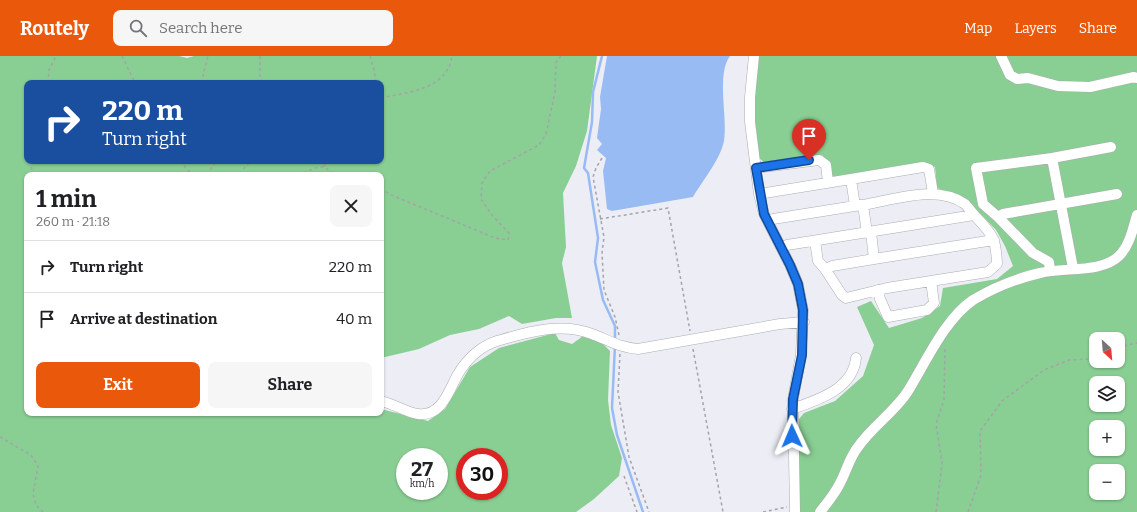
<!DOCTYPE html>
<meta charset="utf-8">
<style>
body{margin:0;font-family:Bitter,serif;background:#f6f6f6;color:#202124;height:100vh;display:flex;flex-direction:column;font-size:15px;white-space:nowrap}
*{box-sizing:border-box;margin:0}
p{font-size:13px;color:#757577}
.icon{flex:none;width:22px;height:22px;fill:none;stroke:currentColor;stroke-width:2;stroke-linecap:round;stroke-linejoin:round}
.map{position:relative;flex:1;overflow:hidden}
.sheet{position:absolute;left:24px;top:116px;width:360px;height:244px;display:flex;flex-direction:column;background:#fff;border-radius:8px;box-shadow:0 1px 3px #0004}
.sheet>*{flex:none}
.top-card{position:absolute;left:24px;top:24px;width:360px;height:84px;border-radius:8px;box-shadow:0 1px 3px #0004;background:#1a4fa0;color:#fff;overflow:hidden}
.needle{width:26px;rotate:154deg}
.tools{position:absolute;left:1089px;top:276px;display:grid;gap:8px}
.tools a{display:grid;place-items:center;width:36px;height:36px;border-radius:8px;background:#fff;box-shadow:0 1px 3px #0004;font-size:20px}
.speed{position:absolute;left:396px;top:392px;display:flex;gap:8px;font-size:20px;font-weight:700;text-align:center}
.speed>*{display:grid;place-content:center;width:52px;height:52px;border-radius:50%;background:#fff;box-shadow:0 1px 3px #0004;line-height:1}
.speed small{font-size:10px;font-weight:400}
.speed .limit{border:6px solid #d22;background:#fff;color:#111}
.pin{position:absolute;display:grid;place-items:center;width:34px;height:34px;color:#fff;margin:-41px -17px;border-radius:50% 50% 50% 0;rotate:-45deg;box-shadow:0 0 4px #0007}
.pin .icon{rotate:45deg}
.me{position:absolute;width:44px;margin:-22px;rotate:359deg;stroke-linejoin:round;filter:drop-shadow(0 0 3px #0008)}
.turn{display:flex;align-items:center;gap:14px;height:84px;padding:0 12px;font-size:18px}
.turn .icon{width:52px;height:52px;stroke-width:2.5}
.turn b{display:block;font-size:28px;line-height:34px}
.round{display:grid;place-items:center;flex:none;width:42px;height:42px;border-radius:8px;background:#f6f6f6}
.head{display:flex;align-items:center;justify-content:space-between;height:68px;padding:0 12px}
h1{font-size:24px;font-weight:700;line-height:30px}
.primary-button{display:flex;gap:8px;margin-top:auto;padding:8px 12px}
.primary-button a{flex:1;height:46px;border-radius:8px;background:#ea580c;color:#fff;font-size:16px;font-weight:700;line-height:46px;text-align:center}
.primary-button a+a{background:#f6f6f6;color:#202124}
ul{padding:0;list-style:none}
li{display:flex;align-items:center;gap:12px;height:52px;padding:0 12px;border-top:1px solid #e0e0e0}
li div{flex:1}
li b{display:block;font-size:15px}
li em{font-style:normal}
header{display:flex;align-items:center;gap:24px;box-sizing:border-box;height:56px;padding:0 20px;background:#ea580c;color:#fff}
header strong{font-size:19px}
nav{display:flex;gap:22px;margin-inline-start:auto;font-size:14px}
.search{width:280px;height:36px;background:#f6f6f6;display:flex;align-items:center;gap:10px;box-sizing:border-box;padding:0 14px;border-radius:8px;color:#757577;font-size:15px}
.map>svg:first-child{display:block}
.green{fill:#89ce93;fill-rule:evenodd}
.water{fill:#99bbf3}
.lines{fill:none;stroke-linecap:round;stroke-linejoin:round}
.stream{stroke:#99bbf3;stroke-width:2.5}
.minor-casing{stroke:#abacb2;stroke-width:11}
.path{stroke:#a3a3a9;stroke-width:1.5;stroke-dasharray:3 3;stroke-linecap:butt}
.minor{stroke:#fff;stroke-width:10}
.route-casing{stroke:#114b97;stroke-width:10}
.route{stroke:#1a73e8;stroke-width:7}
</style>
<header>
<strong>Routely</strong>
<div class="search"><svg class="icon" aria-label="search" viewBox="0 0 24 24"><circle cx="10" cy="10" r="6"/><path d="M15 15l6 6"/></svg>Search here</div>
<nav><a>Map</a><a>Layers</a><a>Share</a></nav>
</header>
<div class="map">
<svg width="1137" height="456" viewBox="0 0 1137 456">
<rect width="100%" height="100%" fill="#edeef5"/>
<path class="green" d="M0 0H179L187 2 194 0H597L587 75 576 110 563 137 566 191 562 207 572 262H556L522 268 509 260 479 273 450 279 419 293 381 302V119H27V357H328L330 359 333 357H381V353L428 365 445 353 470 311 499 292 555 277 559 284 572 288 583 280 602 287 610 295 608 344 611 369 622 402 619 420 594 443 576 456H0ZM27 27H381V105H27ZM405 401H439V435H405ZM465 401H499V435H465Z
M759 0H1137V456H799L795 368 804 357 835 345 863 320 874 289 857 251 871 245 889 272 922 262 940 250 943 232 997 223 1013 210 1005 190 996 174 968 145 937 132 935 111 929 108 832 121 829 106 822 99 765 107 757 100 753 40ZM1096 283H1118V305H1096ZM1096 327H1118V349H1096ZM1096 371H1118V393H1096ZM1096 415H1118V437H1096Z"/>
<path class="water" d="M607 0H730C716 18 728 62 724 85 720 104 703 124 693 141L612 155 607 153 603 115 606 102 597 94 602 88 597 82 601 53 600 41Z"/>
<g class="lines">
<path class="stream" d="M602 0 593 36 592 66 584 112 588 117 598 182 595 206 603 244 615 270V284
M615 289 612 352 617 379 643 456"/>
<defs>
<path id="minor" d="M754 0 750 41V66L759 138 764 158 790 209 798 228 803 254 801 299 793 343 795 456
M1001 0 1010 19 1017 23 1028 22 1058 30 1090 31 1134 21 1137 22
M756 112 819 104 826 109 828 126
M851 123 923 111 929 113 933 137
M759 138 851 123 855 150
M998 161 983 148 976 112 1052 102
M768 165 773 163 861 149
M871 176 874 203 994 184
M867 177 863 149C893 144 938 128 965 148 969 152 973 158 977 162 994 180 996 184 997 208L988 216 931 225 934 247 927 254 888 261 880 243 878 234
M815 185 818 205 825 213
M782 192 787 189 974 159
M874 203 832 210 825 213 842 239 846 242 887 232 931 225
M1073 212 1052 102 1111 91
M1050 215 1049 206 1033 197 998 161 1003 158 1117 138
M381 345C394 348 408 357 418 358 442 361 449 334 458 318 467 303 481 290 497 285 528 276 561 266 592 278 608 284 621 292 638 293L780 268 804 266
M792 353C818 344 853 333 856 302
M820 456C827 447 834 439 839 429 846 417 849 402 858 391 872 370 895 356 908 335 926 306 945 263 973 244 993 232 1018 222 1040 217 1064 211 1102 217 1119 200 1130 189 1133 172 1137 159"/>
</defs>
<use href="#minor" class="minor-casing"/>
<path class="path" d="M122 0 135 27
M260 0V22L263 27
M370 0 374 14 376 27
M48 27 49 14 56 0
M204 27 203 19 208 0
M381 36 384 41
M381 42C408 36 447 34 452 0
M27 46 25 57 27 66
M602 102 596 112 593 121 604 181 602 197 604 234 615 261 619 279
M31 105 32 119
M180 105 192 119
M324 111 326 105
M207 119 216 105
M242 119 244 112 251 105
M298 119 318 111H324L335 119
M381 132 389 138 495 182 508 184 509 177 492 159 481 143 482 127 490 115 539 89 546 78 555 36 556 6 561 0
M600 163 668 152 690 275
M1118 291 1137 287
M693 293 723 456
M620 298 618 336 629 401 649 456
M0 381 31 399 38 410 33 438 36 449 43 456
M624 420 637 456
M763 456 787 451
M936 456 942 407 936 368 944 344 945 291
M968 456 981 419 980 375 1002 345 1044 314 1069 304 1089 303 1096 300"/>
<use href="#minor" class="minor"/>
</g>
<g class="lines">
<defs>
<path id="route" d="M792 380 793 343 802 299 803 254 798 228 790 209 764 158 756 112 809 104"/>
</defs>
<use href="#route" class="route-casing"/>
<use href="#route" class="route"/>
</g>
</svg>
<div class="tools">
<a><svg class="needle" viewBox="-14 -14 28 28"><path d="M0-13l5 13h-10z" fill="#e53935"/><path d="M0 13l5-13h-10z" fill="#757577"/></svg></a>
<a><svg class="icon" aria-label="layers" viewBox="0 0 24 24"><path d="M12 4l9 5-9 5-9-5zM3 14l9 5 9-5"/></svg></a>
<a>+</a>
<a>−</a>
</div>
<div class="speed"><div>27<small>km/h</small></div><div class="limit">30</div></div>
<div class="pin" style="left:809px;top:104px;background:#d93025"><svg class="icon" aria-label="arrive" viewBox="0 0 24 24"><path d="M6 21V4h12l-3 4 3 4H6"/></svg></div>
<svg class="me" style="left:792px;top:380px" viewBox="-20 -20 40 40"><path d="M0-17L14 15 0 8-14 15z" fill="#1a73e8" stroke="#fff" stroke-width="4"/></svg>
<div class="top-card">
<div class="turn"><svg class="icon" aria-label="right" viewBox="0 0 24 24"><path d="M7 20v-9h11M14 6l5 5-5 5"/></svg><div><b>220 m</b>Turn right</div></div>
</div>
<section class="sheet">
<div class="head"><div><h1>1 min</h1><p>260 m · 21:18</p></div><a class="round"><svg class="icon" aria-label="close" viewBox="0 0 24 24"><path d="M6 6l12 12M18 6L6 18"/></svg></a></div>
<ul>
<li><svg class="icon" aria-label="right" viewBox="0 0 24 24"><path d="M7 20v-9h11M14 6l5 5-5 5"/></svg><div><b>Turn right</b></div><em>220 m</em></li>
<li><svg class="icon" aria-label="arrive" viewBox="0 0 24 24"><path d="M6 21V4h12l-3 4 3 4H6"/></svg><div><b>Arrive at destination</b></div><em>40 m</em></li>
</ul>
<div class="primary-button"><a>Exit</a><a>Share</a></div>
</section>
</div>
